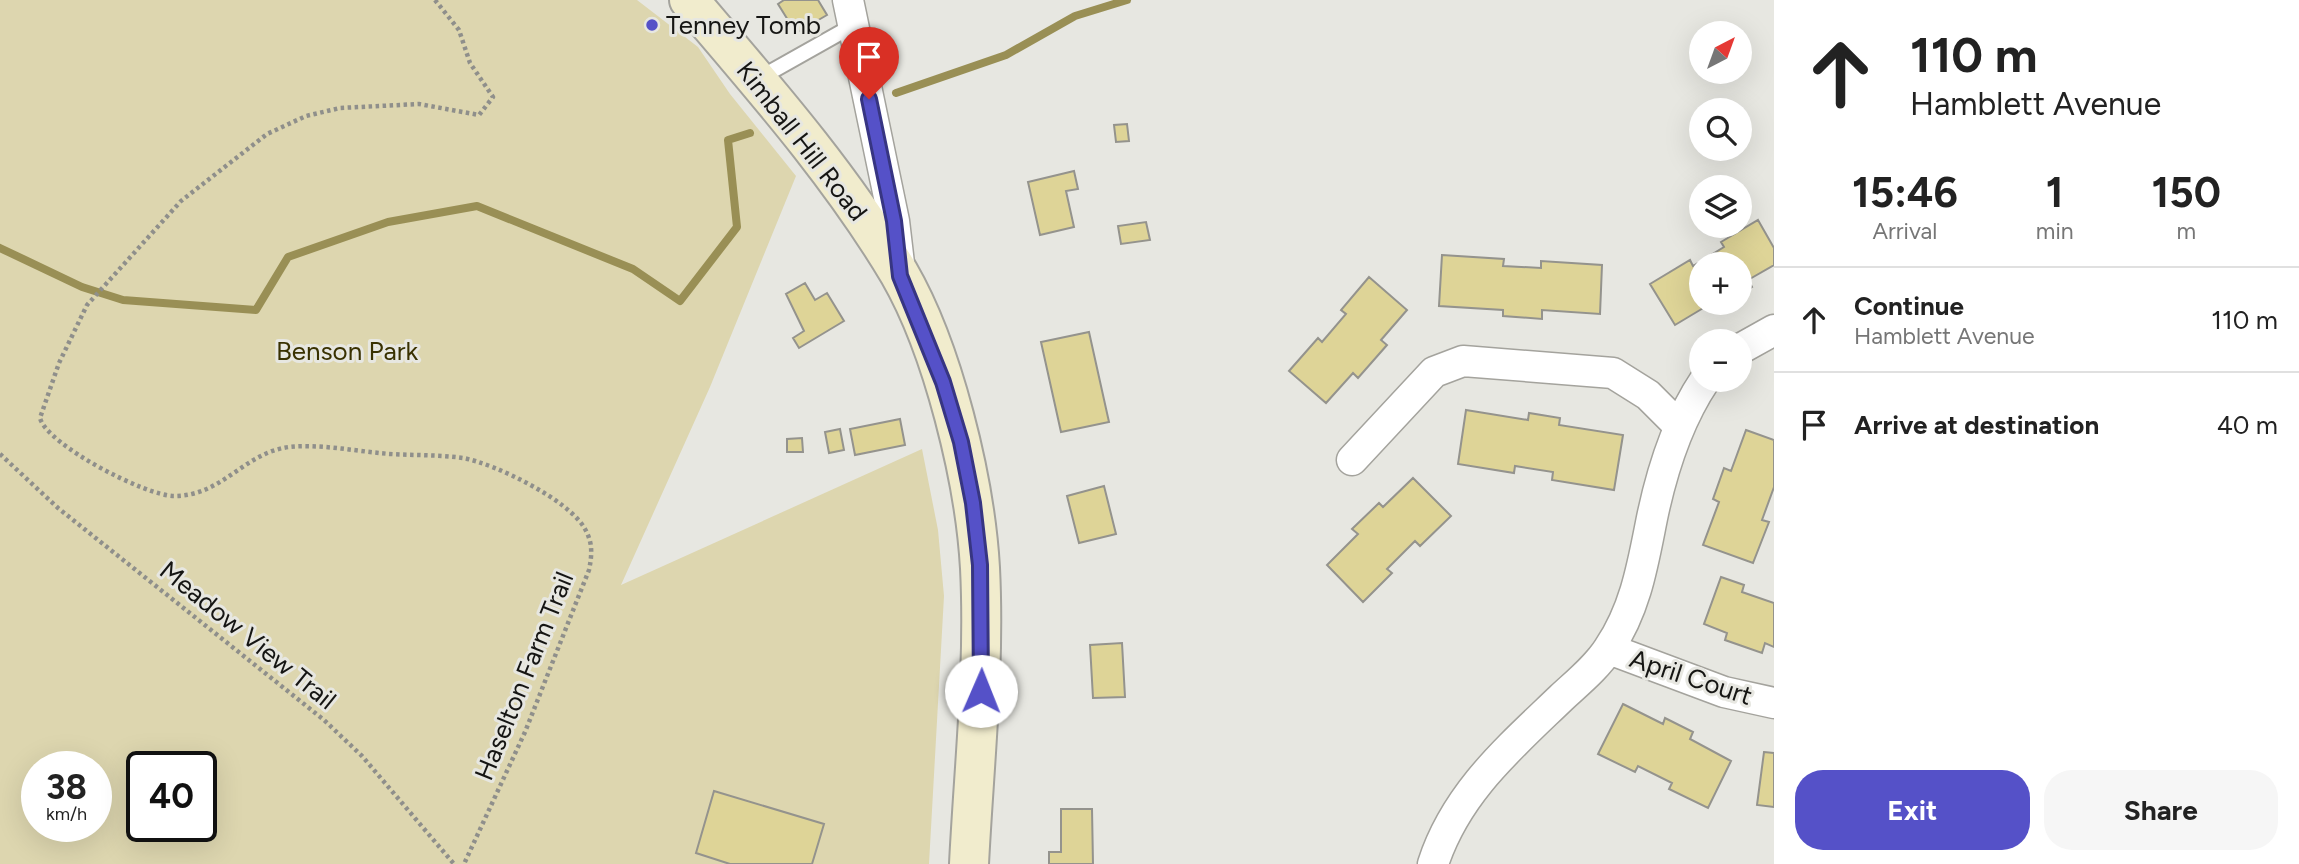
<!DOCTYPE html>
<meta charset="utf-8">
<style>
body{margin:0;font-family:Figtree,sans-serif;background:#f6f6f6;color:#222;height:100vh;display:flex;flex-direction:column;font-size:26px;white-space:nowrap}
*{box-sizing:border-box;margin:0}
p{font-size:23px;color:#767676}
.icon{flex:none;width:38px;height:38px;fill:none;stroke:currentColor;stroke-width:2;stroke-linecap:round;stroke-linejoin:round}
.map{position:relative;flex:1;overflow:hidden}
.side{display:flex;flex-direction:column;background:#fff;width:525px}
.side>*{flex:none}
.hud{background:#fff;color:#222;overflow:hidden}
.needle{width:46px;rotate:41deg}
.controls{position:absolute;left:1689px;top:21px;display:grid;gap:14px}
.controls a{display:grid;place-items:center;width:63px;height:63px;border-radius:50%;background:#fff;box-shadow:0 7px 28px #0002;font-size:35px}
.speed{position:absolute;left:21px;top:751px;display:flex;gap:14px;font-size:35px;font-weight:700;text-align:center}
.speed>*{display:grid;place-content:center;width:91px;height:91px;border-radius:50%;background:#fff;box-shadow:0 7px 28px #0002;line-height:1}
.speed small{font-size:18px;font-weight:400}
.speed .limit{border:4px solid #111;border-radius:10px;background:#fff;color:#111}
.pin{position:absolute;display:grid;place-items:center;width:60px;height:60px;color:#fff;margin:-72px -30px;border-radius:50% 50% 50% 0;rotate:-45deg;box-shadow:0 0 7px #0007}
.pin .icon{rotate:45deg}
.me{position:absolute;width:77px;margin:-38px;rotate:1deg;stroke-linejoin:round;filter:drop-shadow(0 0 5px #0008)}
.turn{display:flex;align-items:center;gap:24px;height:147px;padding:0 21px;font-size:32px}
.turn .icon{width:91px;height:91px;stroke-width:2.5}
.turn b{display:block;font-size:49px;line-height:60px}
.eta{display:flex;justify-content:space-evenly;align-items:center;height:119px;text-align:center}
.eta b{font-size:42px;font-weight:700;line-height:49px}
.cta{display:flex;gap:14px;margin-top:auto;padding:14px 21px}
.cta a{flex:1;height:80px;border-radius:28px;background:#5551c8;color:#fff;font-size:28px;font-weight:700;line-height:80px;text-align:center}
.cta a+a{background:#f6f6f6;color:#222}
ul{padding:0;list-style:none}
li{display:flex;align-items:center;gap:21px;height:105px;padding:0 21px;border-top:2px solid #e0e0e0}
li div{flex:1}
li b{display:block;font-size:26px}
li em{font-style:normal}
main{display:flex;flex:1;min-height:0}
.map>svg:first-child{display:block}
.green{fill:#ddd6af;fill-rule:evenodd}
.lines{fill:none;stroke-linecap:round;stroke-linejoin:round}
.stream{stroke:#998f55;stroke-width:8}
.building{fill:#ded497;stroke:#94938d;stroke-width:2}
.lane-casing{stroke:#a4a39d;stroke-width:18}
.street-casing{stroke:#a4a39d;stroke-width:33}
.secondary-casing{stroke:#a4a39d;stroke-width:42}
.path{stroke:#8f8f8b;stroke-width:4.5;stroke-dasharray:3.5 3.5;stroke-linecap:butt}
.lane{stroke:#fff;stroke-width:14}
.street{stroke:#fff;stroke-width:30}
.secondary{stroke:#f1eccd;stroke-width:38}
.route-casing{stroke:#373582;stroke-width:18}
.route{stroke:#5551c8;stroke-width:12}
.poi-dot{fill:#5551c8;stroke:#e7e7e1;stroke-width:2.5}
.labels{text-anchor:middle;stroke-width:6;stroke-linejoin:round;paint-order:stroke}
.poi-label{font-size:26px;fill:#151513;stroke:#e7e7e1;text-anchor:start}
.street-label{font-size:26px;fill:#151513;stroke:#e7e7e1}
.park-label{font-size:26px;fill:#393100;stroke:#e7e7e1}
</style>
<main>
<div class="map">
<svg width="1774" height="864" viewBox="0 0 1774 864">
<rect width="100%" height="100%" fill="#e7e7e1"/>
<path class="green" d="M0 0H637L698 47 730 94 796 176 710 387 621 585 922 449 938 530 944 596 929 864H0ZM37 766H96V826H37ZM142 766H201V826H142Z"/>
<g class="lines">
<path class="stream" d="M896 93 1006 55 1075 16 1127 0
M0 248 82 287 123 300 256 310 288 257 388 222 477 206 633 269 680 301 737 227 728 140 750 133"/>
</g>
<path class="building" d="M784 0H818L827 15 796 33 778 4Z
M1127 124 1129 141 1116 142 1114 125Z
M1074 171 1078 189 1066 191 1074 227 1040 235 1028 182Z
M1758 220 1774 248V265L1748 280 1752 287 1740 295V264H1701V303H1726L1714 310 1710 304 1675 325 1650 284 1690 260 1693 266 1724 247 1721 242Z
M1146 222 1150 240 1121 244 1118 226Z
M1442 255 1504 259 1503 266 1541 268V261L1602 265 1600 314 1542 310V319L1503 316V310L1439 306Z
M1369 277 1407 310 1381 340 1387 345 1358 378 1353 373 1326 403 1289 371 1318 338 1322 342 1346 314 1341 310Z
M805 283 815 300 827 293 844 321 799 348 793 338 804 331 786 294Z
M1089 332 1109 422 1061 432 1041 342Z
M1466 410 1528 420 1529 413 1560 418 1559 425 1623 435 1614 490 1552 480 1553 472 1515 466 1514 473 1458 464Z
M900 419 905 445 855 455 850 429Z
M840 429 844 450 829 453 825 432Z
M1746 430 1774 440V487L1762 520 1769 522 1753 563 1703 545 1719 502 1713 499 1724 468 1731 471Z
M802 438 803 452H787V439Z
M1413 478 1451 516 1420 546 1415 541 1387 569 1392 573 1363 602 1327 565 1358 534 1352 529 1379 503 1383 507Z
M1104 486 1116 534 1079 543 1067 496Z
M1721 577 1744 585 1742 592 1774 603V647L1765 643 1762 653 1725 640 1727 633 1704 624Z
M1122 643 1125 697 1093 698 1090 645Z
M1623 704 1663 724 1665 718 1693 732 1690 739 1731 761 1708 808 1669 789 1672 783 1638 766 1635 772 1598 754Z
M1764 752 1774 753V807L1757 805Z
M714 791 824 824 812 864H730L696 853Z
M1061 809H1092L1093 864H1049V852H1061Z"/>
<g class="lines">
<defs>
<path id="lane" d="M758 79 854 25"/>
<path id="street" d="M848 0 894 221 900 272
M1740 349 1774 330
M1352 460 1434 372 1463 361 1613 373 1648 395 1679 426
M1609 649 1724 692 1774 703
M1433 864C1456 793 1509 748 1561 698 1577 683 1597 667 1609 648 1636 608 1643 563 1652 518 1662 470 1678 420 1705 380"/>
<path id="secondary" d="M689 0C763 87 840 174 899 273 943 349 975 480 980 568 985 667 974 765 969 864"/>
</defs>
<use href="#lane" class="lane-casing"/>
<use href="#street" class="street-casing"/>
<use href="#secondary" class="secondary-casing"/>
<path class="path" d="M435 0 459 30 470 63 493 97 479 115 419 104 340 108 306 116 267 134 181 201 87 305 59 363 40 418C47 445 146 496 174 496 223 496 243 453 289 447 317 444 350 450 379 453 406 456 436 454 463 458 496 464 569 500 585 529 593 543 592 555 589 570L525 732 464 864
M0 454 58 508 324 720 362 756 454 864"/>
<use href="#lane" class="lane"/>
<use href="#street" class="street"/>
<use href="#secondary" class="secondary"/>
</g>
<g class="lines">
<defs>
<path id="route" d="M869 99 894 221 900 276 943 382 961 442 973 503 980 565 981 691"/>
</defs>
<use href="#route" class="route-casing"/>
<use href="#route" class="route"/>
</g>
<circle class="poi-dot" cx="652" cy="25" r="7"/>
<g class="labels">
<g class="poi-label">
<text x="666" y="34">Tenney Tomb</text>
</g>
<g class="street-label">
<text transform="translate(802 141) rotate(52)" y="9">Kimball Hill Road</text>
<text transform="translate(248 635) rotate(39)" y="9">Meadow View Trail</text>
<text transform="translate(524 676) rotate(-68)" y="9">Haselton Farm Trail</text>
<text transform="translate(1691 677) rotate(18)" y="9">April Court</text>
</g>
<g class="park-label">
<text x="347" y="360">Benson Park</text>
</g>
</g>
</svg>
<div class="controls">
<a><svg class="needle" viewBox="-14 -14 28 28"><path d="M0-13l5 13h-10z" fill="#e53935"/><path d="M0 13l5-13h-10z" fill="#767676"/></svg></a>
<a><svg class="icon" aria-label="search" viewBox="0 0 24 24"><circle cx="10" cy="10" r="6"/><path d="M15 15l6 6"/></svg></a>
<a><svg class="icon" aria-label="layers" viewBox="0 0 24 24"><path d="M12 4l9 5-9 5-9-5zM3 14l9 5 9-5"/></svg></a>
<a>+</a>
<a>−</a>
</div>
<div class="speed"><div>38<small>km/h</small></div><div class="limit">40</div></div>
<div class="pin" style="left:869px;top:99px;background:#d93025"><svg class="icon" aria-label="arrive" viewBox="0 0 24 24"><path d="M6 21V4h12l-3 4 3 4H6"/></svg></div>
<svg class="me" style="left:981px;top:691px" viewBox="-20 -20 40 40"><circle r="19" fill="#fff"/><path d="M0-13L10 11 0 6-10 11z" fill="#5551c8"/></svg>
</div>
<section class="side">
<div class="hud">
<div class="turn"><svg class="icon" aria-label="ahead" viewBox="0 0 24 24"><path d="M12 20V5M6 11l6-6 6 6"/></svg><div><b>110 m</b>Hamblett Avenue</div></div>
</div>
<div class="eta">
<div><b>15:46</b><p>Arrival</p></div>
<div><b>1</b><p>min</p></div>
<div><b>150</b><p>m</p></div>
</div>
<ul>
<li><svg class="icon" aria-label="ahead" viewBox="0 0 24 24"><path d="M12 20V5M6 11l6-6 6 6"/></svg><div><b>Continue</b><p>Hamblett Avenue</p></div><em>110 m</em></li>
<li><svg class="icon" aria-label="arrive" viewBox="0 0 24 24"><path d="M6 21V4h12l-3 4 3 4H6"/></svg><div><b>Arrive at destination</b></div><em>40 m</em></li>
</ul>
<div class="cta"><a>Exit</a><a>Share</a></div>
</section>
</main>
